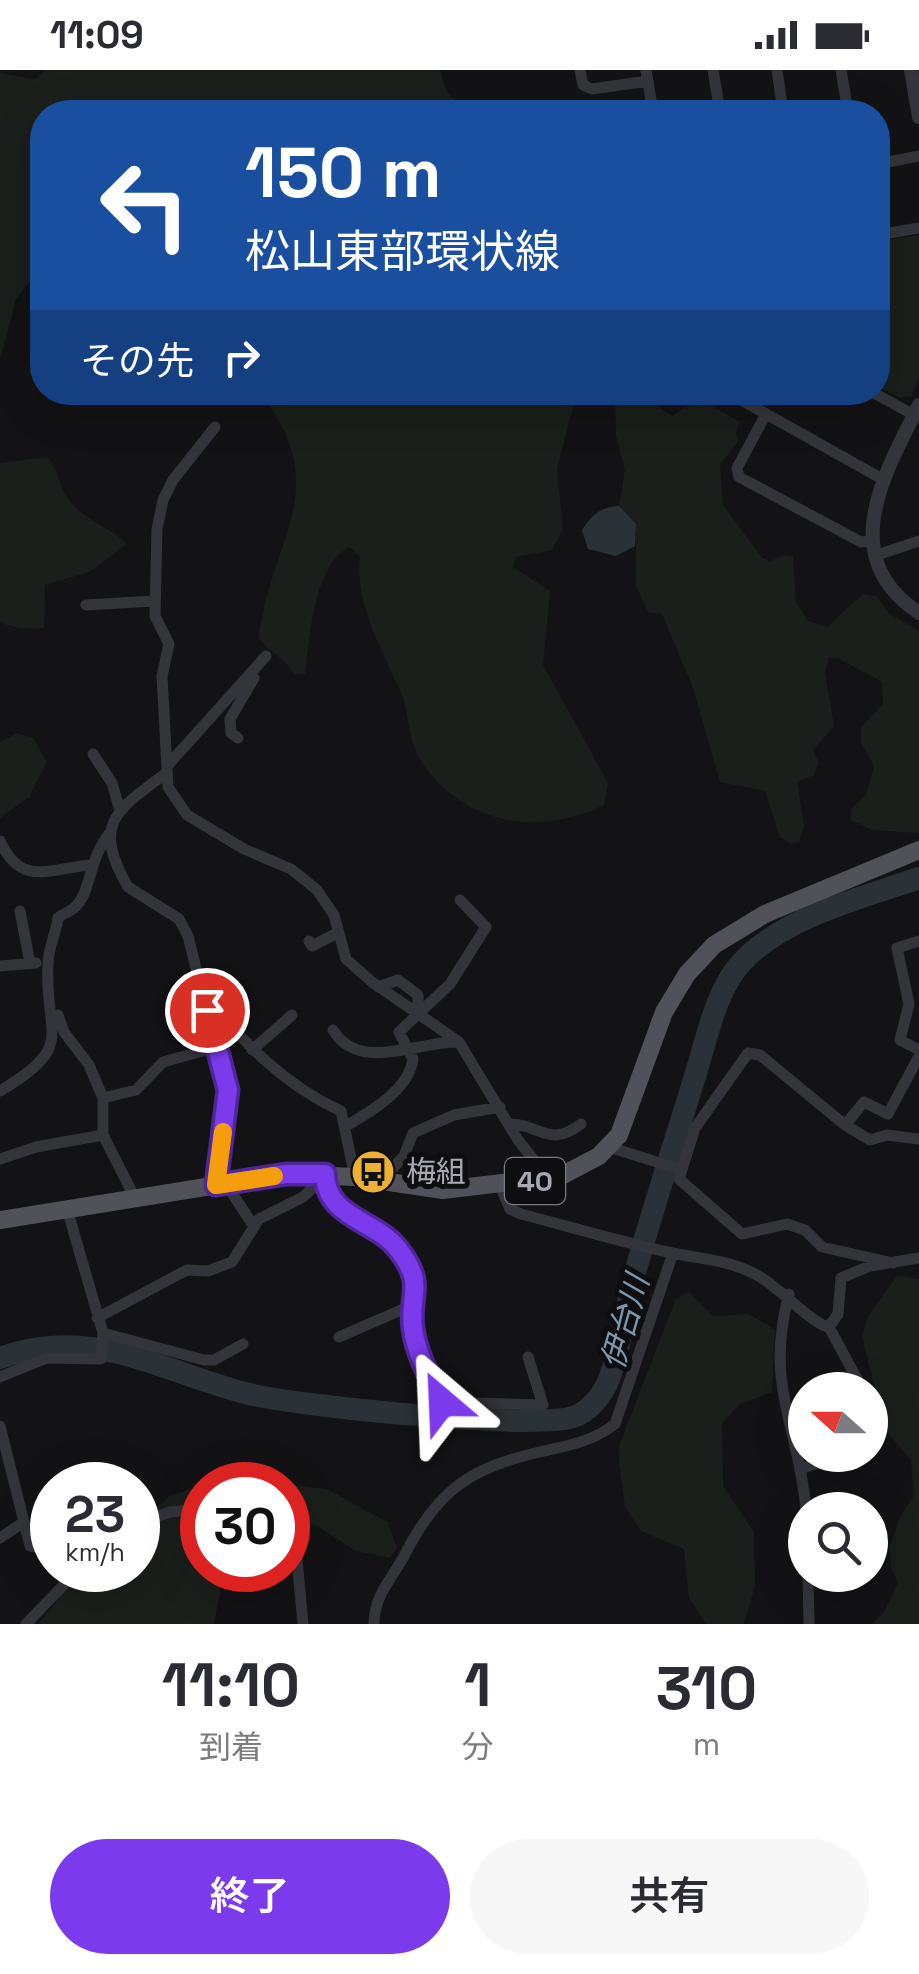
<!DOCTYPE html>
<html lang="ja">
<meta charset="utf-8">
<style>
body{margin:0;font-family:"Space Grotesk","Noto Sans JP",sans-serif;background:#f7f7f7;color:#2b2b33;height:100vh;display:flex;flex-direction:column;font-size:38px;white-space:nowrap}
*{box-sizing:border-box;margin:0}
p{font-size:32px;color:#7c7c81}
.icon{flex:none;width:55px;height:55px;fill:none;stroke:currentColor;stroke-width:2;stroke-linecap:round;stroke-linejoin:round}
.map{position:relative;height:1554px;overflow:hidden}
.panel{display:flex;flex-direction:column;background:#fff;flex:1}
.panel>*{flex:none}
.top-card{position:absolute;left:30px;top:30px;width:860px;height:305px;border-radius:40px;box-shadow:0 10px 40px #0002;background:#1a4fa0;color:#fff;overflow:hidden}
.needle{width:65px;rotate:291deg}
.fabs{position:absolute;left:788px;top:1302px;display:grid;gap:20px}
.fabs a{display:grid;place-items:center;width:100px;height:100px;border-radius:50%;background:#fff;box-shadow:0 10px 40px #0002;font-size:50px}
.speed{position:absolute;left:30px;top:1392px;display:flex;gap:20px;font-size:50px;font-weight:700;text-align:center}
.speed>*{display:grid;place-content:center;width:130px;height:130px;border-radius:50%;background:#fff;box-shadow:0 10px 40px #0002;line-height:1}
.speed small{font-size:25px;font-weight:400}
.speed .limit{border:15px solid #d22;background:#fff;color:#111}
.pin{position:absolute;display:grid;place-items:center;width:85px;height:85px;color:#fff;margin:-42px;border:5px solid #fff;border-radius:50%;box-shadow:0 2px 10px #0007}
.me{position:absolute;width:110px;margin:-55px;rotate:334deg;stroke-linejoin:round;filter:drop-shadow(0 0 8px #0008)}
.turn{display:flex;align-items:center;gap:35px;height:210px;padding:0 50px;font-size:45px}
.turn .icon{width:130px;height:130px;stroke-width:2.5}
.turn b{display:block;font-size:70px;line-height:85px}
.then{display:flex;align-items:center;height:95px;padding:0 50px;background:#0003;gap:20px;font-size:38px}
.eta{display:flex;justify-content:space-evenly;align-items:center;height:170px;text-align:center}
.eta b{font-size:60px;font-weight:600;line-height:70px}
.primary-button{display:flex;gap:20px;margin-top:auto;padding:20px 50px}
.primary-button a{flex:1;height:115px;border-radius:60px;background:#7c3aed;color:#fff;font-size:40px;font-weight:600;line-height:115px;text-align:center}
.primary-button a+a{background:#f7f7f7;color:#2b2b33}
.status{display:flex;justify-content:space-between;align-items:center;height:70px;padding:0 50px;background:#fff;direction:ltr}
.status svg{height:28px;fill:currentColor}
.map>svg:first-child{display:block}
.green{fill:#1a1f1b}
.water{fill:#2a3238}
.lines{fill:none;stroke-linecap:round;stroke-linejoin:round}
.river{stroke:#2a3238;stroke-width:22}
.minor{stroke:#34353a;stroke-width:11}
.tertiary{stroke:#34353a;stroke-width:14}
.primary{stroke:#515259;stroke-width:18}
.route-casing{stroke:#51269a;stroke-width:25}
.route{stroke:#7c3aed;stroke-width:18}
.slow{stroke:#f59e0b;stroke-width:18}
.labels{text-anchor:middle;stroke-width:10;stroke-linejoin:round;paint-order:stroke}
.shield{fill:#0e0e10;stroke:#787b84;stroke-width:2.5}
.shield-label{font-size:28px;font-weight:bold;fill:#a5aab5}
.poi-label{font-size:30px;fill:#a5aab5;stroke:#0e0e10;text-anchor:start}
.water-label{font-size:32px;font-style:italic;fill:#7d97af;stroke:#0e0e10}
</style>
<div class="status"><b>11:09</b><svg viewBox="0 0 49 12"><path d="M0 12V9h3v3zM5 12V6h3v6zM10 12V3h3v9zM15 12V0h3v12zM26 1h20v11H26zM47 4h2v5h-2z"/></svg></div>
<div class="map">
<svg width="919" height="1554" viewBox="0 0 919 1554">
<rect width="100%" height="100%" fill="#131315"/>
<path class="green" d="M46 0H440L447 22 465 42H42V204L35 205 16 229 0 290V3L35 9Z
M919 165V308L911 326 901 328 878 317V171Z
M260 323H567L573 336 557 399 563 460 552 480 516 487 513 497 550 521 543 595 608 713 604 735C538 767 463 755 421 691 407 669 410 641 399 618 381 578 355 532 360 487L350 477C313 495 310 568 305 604L294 605C286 588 270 583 259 568 270 468 336 420 260 323Z
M615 323H658L661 339 673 346C699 323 713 337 740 352L736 362 739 371 720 394 723 435 762 488 771 491 783 485 793 487 796 532 808 551 827 557 863 524 876 526 890 544 919 561V763L872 760 851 750 852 738 866 725 874 696 861 673V657L883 634 882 612 838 588H829L825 603 834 656 813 680 819 693 814 705 797 712 804 756 799 772 791 774 780 767 765 721 720 712 693 618 662 544 648 542 636 516V454L619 436 625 399 616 366Z
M47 387C60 401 58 416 69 430 85 452 110 456 127 474L89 502 45 515 44 558 22 559 0 553V393Z
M17 663 33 668 47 692 29 727 0 748V672Z
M897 1206 919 1209V1554H872L884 1542 898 1513 891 1497 890 1476 900 1447 914 1425 911 1390 885 1360 862 1266 868 1246Z
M689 1222 713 1246 749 1244 775 1260 772 1322 740 1334 722 1353 723 1416 754 1462 755 1516 744 1554H706L689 1528 684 1479 641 1461 625 1437 619 1392 620 1373 676 1229Z
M247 1410 327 1419 387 1452 397 1478 390 1488 356 1481 306 1449H288V1415H205Z
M202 1416V1500H224L214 1554H38L82 1500H138V1454L169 1426Z"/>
<path class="water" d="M619 436 636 454 635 476 616 486 588 479 582 460C592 445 600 437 619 436Z"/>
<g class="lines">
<path class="river" d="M0 1288C91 1254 162 1302 249 1324 298 1336 531 1360 573 1347 589 1342 603 1325 609 1309 621 1277 625 1240 634 1206 653 1138 675 1071 696 1003 707 968 716 919 742 892 785 846 862 828 919 808"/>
<path class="minor" d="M580 0 583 15 592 19 648 11
M646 0 653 42
M713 0 720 42
M777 0 783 42
M841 0 848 42
M878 94 919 86
M878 165 919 158
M727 322 884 410
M872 322 914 345
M766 344 737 398 739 407 861 472 870 471
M215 357 173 410 163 430 157 459 155 546 169 574 162 606 168 717 187 745 244 779 291 799 317 820 334 845 346 889 372 912 459 972 518 1070 549 1109
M874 486 919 471
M86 535 154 531
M238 668 231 663 230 649 254 608
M93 684 112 713 119 737
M168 695 266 586
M165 704C117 740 91 753 128 817L179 849 188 866 214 971 227 1004 215 1115
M0 771C21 817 48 799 90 795
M20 841 30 893
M309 871 312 876 337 863
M919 871 897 878 909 934 900 970 919 980
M0 896 36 893
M378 917 398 910 418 925V942
M206 926C243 973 286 1016 341 1041L355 1107
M58 945 64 962 89 995 103 1028 136 1020 163 992 217 977
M333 960C359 1004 421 970 459 972
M252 980 292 945
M919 986 888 1044 864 1032 845 1055 870 1070 887 1065 919 1069
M0 1021C78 975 44 965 48 894 48 879 56 863 58 848 64 842 72 842 77 835 91 820 89 788 110 763
M103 1028V1065
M509 1054C538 1053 549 1079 581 1054
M845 1055 760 985 748 983 695 1058 679 1109 742 1164 787 1154 805 1160 822 1177 893 1193
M346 1056C370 1042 409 1020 413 989L399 962 450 914 486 857 460 830
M609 1077 682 1100
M0 1089 36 1077 103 1065 135 1128
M324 1110C341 1152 388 1159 409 1198 421 1220 411 1229 412 1251 413 1281 429 1306 442 1332L543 1335 528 1287
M379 1113 404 1086 413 1063 454 1045 500 1037
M226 1114 253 1155
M500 1116 510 1139 521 1144C571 1157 621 1172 672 1183 701 1189 728 1190 755 1204 778 1215 812 1255 829 1257L838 1244 841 1208 870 1196 919 1188
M789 1224C764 1317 799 1356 806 1440
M97 1248 187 1200 208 1201 232 1192 259 1149 303 1127 325 1106
M829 1257 863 1320
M103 1263 204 1290H214L243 1274
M339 1267 415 1234
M0 1307 47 1288 101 1289 103 1263 67 1139
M0 1356 24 1452 0 1468
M870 1359V1369
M803 1398 841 1385
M24 1452 30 1476 52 1480
M138 1453 170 1442 202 1439
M288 1472 297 1489 303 1554
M808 1505 809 1554
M26 1554 78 1500
M374 1554C374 1525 392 1509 404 1486 438 1419 471 1397 544 1381 571 1375 593 1371 615 1354L673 1183"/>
<path class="tertiary" d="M911 0 919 47
M919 335C884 405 835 487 919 543"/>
<path class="primary" d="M0 1150 286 1104 355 1107 443 1120 561 1106 599 1086 619 1065 664 942 687 904 714 875 765 844 919 780"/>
</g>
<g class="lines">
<defs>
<path id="route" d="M207 940 228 1020 216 1115 286 1104H325C326 1148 376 1150 398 1179 427 1216 408 1223 413 1259 417 1286 430 1308 442 1332"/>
</defs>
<use href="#route" class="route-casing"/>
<use href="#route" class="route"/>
<path class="slow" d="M223 1062 216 1115 274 1106"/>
</g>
<defs>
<symbol id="bus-disc" viewBox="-11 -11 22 22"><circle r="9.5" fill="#ebb035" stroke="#0e0e10"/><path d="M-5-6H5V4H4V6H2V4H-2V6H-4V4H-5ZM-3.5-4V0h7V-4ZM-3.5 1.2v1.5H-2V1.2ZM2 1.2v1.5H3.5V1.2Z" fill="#111"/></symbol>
</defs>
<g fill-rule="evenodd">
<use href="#bus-disc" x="348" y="1077" width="50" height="50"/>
</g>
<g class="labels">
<rect class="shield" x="505" y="1088" width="60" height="46" rx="8"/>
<g class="shield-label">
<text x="535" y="1121">40</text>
</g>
<g class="poi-label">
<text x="406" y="1112">梅組</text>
</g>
<g class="water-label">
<text transform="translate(625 1252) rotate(-74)" y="11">伊台川</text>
</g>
</g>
</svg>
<div class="fabs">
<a><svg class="needle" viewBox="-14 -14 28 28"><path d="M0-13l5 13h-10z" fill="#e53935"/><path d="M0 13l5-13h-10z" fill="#7c7c81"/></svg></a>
<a><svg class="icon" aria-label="search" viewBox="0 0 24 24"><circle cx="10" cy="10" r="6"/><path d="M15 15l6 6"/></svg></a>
</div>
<div class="speed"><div>23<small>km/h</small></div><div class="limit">30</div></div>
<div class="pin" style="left:207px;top:940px;background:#d93025"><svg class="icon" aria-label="arrive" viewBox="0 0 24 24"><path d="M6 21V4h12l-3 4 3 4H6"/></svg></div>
<svg class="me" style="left:442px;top:1332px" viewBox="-20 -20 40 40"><path d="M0-17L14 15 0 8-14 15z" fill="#7c3aed" stroke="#fff" stroke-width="4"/></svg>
<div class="top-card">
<div class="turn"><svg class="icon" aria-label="left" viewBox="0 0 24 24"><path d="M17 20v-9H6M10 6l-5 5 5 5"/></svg><div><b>150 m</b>松山東部環状線</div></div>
<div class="then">その先<svg class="icon" aria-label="right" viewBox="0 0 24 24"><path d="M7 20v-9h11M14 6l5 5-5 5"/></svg></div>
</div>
</div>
<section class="panel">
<div class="eta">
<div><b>11:10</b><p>到着</p></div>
<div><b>1</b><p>分</p></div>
<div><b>310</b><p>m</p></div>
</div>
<div class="primary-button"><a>終了</a><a>共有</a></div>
</section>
